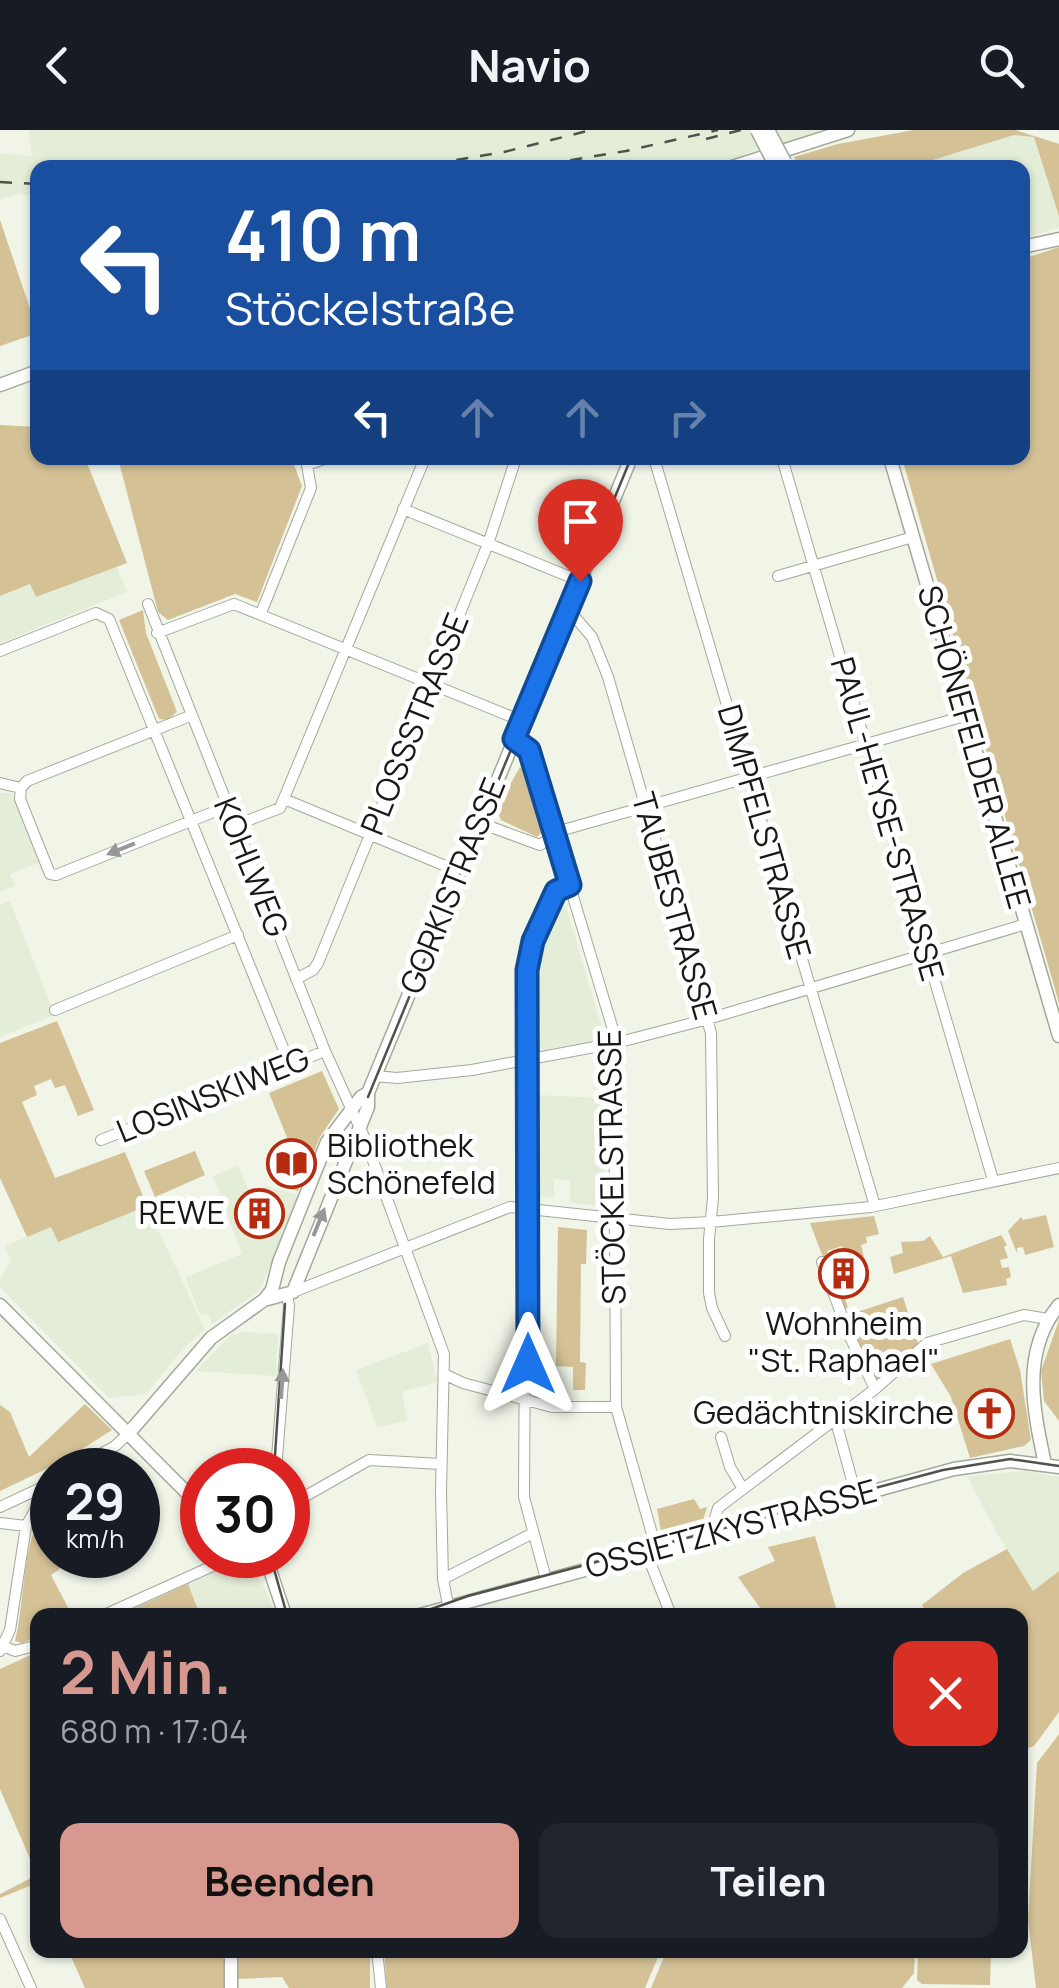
<!DOCTYPE html>
<html lang="de">
<meta charset="utf-8">
<style>
body{margin:0;font-family:Manrope,sans-serif;background:#20242c;color:#f1f3f6;height:100vh;display:flex;flex-direction:column;font-size:38px;white-space:nowrap}
*{box-sizing:border-box;margin:0}
p{font-size:32px;color:#9ea1a6}
.icon{flex:none;width:55px;height:55px;fill:none;stroke:currentColor;stroke-width:2;stroke-linecap:round;stroke-linejoin:round}
.map{position:relative;flex:1;overflow:hidden}
.sheet{position:absolute;left:30px;top:1478px;width:998px;height:350px;display:flex;flex-direction:column;background:#171b24;border-radius:20px;box-shadow:0 2px 8px #0004}
.sheet>*{flex:none}
.banner{position:absolute;left:30px;top:30px;width:1000px;height:305px;border-radius:20px;box-shadow:0 2px 8px #0004;background:#1a4fa0;color:#fff;overflow:hidden}
.speed{position:absolute;left:30px;top:1318px;display:flex;gap:20px;font-size:50px;font-weight:700;text-align:center}
.speed>*{display:grid;place-content:center;width:130px;height:130px;border-radius:50%;background:#171b24;box-shadow:0 2px 8px #0004;line-height:1}
.speed small{font-size:25px;font-weight:400}
.speed .limit{border:15px solid #d22;background:#fff;color:#111}
.pin{position:absolute;display:grid;place-items:center;width:85px;height:85px;color:#fff;margin:-102px -42px;border-radius:50% 50% 50% 0;rotate:-45deg;box-shadow:0 0 10px #0007}
.pin .icon{rotate:45deg}
.me{position:absolute;width:110px;margin:-55px;rotate:0deg;stroke-linejoin:round;filter:drop-shadow(0 0 8px #0008)}
.turn{display:flex;align-items:center;gap:35px;height:210px;padding:0 30px;font-size:45px}
.turn .icon{width:130px;height:130px;stroke-width:2.5}
.turn b{display:block;font-size:70px;line-height:85px}
.lanes{display:flex;align-items:center;height:95px;padding:0 30px;background:#0003;justify-content:center;gap:50px;direction:ltr}
.lanes .off{opacity:.35}
.round{display:grid;place-items:center;flex:none;width:105px;height:105px;border-radius:20px;background:#20242c}
.overview{display:flex;align-items:center;justify-content:space-between;height:170px;padding:0 30px}
h1{font-size:60px;font-weight:700;line-height:75px;color:#d7998f}
.button{display:flex;gap:20px;margin-top:auto;padding:20px 30px}
.button a{flex:1;height:115px;border-radius:20px;background:#d7998f;color:#111;font-size:40px;font-weight:700;line-height:115px;text-align:center}
.button a+a{background:#20242c;color:#f1f3f6}
header{display:flex;justify-content:space-between;align-items:center;height:130px;padding:0 30px;background:#171b24;font-size:45px;font-weight:700}
.map>svg:first-child{display:block}
.built{fill:#e4edd8}
.green{fill:#d4c196}
.lines{fill:none;stroke-linecap:round;stroke-linejoin:round}
.minor-casing{stroke:#a3a89b;stroke-width:12}
.major-casing{stroke:#a3a89b;stroke-width:15}
.minor{stroke:#fff;stroke-width:10}
.major{stroke:#fff;stroke-width:12}
.tram{stroke:#50524b;stroke-width:2.5}
.rail{stroke:#50524b;stroke-width:2.5;stroke-dasharray:12 12;stroke-linecap:butt}
.major-bridge-casing{stroke:#a3a89b;stroke-width:15;stroke-linecap:butt}
.major-bridge{stroke:#fff;stroke-width:12}
.oneway{fill:#979896}
.route-casing{stroke:#114b97;stroke-width:25}
.route{stroke:#1a73e8;stroke-width:18}
.labels{text-anchor:middle;stroke-width:10;stroke-linejoin:round;paint-order:stroke}
.street-label{font-size:32px;fill:#181915;stroke:#fff}
.poi-label{font-size:32px;fill:#181915;stroke:#fff;text-anchor:end}
</style>
<header><svg class="icon" aria-label="back" viewBox="0 0 24 24"><path d="M15 5l-7 7 7 7"/></svg>Navio<svg class="icon" aria-label="search" viewBox="0 0 24 24"><circle cx="10" cy="10" r="6"/><path d="M15 15l6 6"/></svg></header>
<div class="map">
<svg width="1059" height="1858" viewBox="0 0 1059 1858">
<rect width="100%" height="100%" fill="#f0f5e8"/>
<path class="built" d="M28 0H823L702 38H38L37 66 17 64 0 69V23L32 26Z
M914 0H1015L1059 14V97L1023 109 1022 38H799L795 27 838 14Z
M116 435 127 462 0 513V466L31 454 37 467Z
M0 663H12L40 732 10 744 15 756 0 762Z
M10 771 55 885 0 907V775Z
M566 776 604 905 602 909 540 921 535 918 536 833 558 778Z
M535 965 605 968 604 1077 570 1072V1050L554 1049V1068L536 1066Z
M238 1036 249 1061 267 1056 300 1066 260 1160 212 1194 208 1184 201 1186 185 1147 242 1124 213 1046Z
M147 1076 205 1199 182 1220 146 1264 109 1268 0 1157V1149L11 1130 5 1116 51 1097 58 1112Z
M245 1202 278 1204 276 1246 196 1241 231 1205Z
M428 1213 437 1252 402 1262 407 1291 377 1297 356 1240Z
M1026 1341 1059 1347V1441L1034 1462 999 1407 967 1346Z
M238 1432H246L262 1453 276 1485H200L188 1454Z"/>
<path class="green" d="M914 0H1015L1059 14V86L1034 7 1014 5 910 37H799L794 27 838 14Z
M0 90 36 196 32 205 0 216Z
M1059 117V873L902 328H1022L1023 129Z
M0 295 37 297 38 328H85L127 433 36 467 30 454 0 466Z
M118 328H300L293 332 302 356 257 472 235 464 168 490 158 482Z
M143 480 146 503 177 582 167 590 159 589 119 490Z
M520 637 527 643 544 700 537 707 501 690 499 685 507 660Z
M57 891 94 980 78 986 65 955 55 958 51 949 34 956 37 965 22 972 55 1048 125 1022 147 1076 58 1112 51 1097 27 1107 0 1048V913Z
M322 941 339 979 320 1007 298 1061 278 1055 275 1053 301 1042 269 963Z
M195 1021 205 1045 155 1067 144 1041Z
M1046 1085 1054 1117 1025 1125 1023 1117 1017 1118V1123L1008 1101 1021 1087 1023 1090Z
M874 1086 879 1104 866 1107 867 1113 861 1115 870 1151 856 1155 842 1116 827 1121 848 1177 843 1180 810 1093Z
M558 1097 587 1100 586 1134H581L580 1232 586 1233 585 1260H573V1237L556 1236Z
M1001 1105 1007 1115 1004 1117 1008 1128 1000 1130 1002 1138 1009 1137 1011 1147 1006 1149 1007 1155 963 1163 951 1126 894 1144 890 1127 903 1123 901 1112 923 1111 930 1106 943 1127Z
M903 1167 918 1213 910 1225 876 1254 845 1186Z
M1059 1190V1291L1044 1271 1041 1241Z
M1010 1209 1020 1240 1031 1310 1024 1316 970 1328 951 1267 931 1234Z
M85 1274 112 1300 63 1331 0 1361V1275L10 1282 29 1327Z
M52 1369V1425H79L51 1445 72 1485H38L37 1507 22 1513 15 1511C26 1470 21 1399 52 1369Z
M694 1369 700 1379 707 1377 702 1394 662 1406 657 1379Z
M815 1406 838 1485H765L738 1447 775 1431 768 1417Z
M1007 1419 1033 1461 1059 1441V1582L1034 1616 1021 1621 1020 1485H927L922 1475 963 1443Z
M188 1454 200 1485H120Z
M37 1522V1753L0 1768V1764L37 1745 0 1659V1539Z
M1059 1604V1858H1036L1028 1790 1037 1633Z
M68 1820H224L225 1858H85Z
M238 1820H370V1858H289L282 1847 237 1849Z
M384 1820H661L645 1858H387Z
M667 1820H915L914 1843 902 1858H651Z
M921 1820 991 1822 990 1855 922 1854 917 1850 918 1824Z"/>
<g class="lines">
<defs>
<path id="minor" d="M654 328 875 1076
M782 328 993 1050
M403 379 580 451
M778 446 913 407
M148 474 325 921 365 1009 444 1224 441 1362 443 1449 448 1475
M568 479 592 507 608 547 711 903 713 1068 709 1109V1163L712 1178 725 1206
M261 483 311 358 307 335 327 328
M157 503 234 474 522 591
M0 521 96 483 109 489 290 935
M190 586 27 651 21 658 20 669 50 744 56 745 211 683
M514 609 529 620 614 903 616 1277 656 1418
M0 653 21 658
M284 669 460 742
M480 693 540 715 563 700 965 586
M234 696 280 678 425 328
M296 849 313 840 318 833 488 414 516 328
M55 880 238 805
M375 946 397 948 472 940 616 913 708 889 1026 794
M101 1010 325 921
M822 1132 849 1205 875 1259
M293 1162 510 1077 670 1094 711 1092 871 1077 1059 1038
M446 1245 463 1253 552 1277H616
M835 1288 856 1365
M721 1307 730 1337 743 1359
M73 1340 115 1316 128 1304
M276 1340 289 1176 287 1165
M288 1371H297L369 1330 441 1334
M0 1377 47 1355
M0 1393 26 1396
M716 1403 715 1388 718 1378 875 1259 927 1213 1024 1185 1048 1189
M646 1422 671 1485
M443 1449 533 1403
M546 1449 524 1367 527 840 533 811 556 761 570 755
M104 1485 237 1425
M3 1516 15 1521 38 1515
M0 1521 10 1500 26 1396 51 1353
M0 1789 31 1858
M377 1820 381 1858"/>
<path id="major" d="M729 38 848 0
M1022 117 1059 109
M0 255 38 241
M890 328 1059 906
M264 1170 272 1160 279 1132 327 1012 361 967 368 963
M0 1175 202 1378
M128 1304 211 1208 264 1170 293 1162 368 977V963L631 328
M1045 1334C1033 1279 1021 1221 1059 1175
M251 1425 269 1437 285 1485
M420 1485 954 1339 1010 1331 1059 1337
M231 1820V1858"/>
</defs>
<use href="#minor" class="minor-casing"/>
<use href="#major" class="major-casing"/>
<use href="#minor" class="minor"/>
<use href="#major" class="major"/>
<path class="tram" d="M766 0 785 38
M368 967 631 328
M274 1340 285 1174
M270 1425 287 1485
M414 1485 468 1466 943 1340 1010 1329 1059 1336"/>
<path class="rail" d="M706 9 741 0
M409 38 504 22 591 0
M523 38 626 21 718 0
M0 52 38 54"/>
<defs>
<path id="major-bridge" d="M757 0 775 35
M768 0 785 32"/>
</defs>
<use href="#major-bridge" class="major-bridge-casing"/>
<use href="#major-bridge" class="major-bridge"/>
</g>
<defs><path id="oneway-solid" d="M-6-.8H1V-3.2L6.5 0L1 3.2V.8H-6Z" transform="scale(2.5)"/></defs>
<g class="oneway">
<use href="#oneway-solid" transform="translate(121 719) rotate(158)"/>
<use href="#oneway-solid" transform="translate(319 1092) rotate(-68)"/>
<use href="#oneway-solid" transform="translate(282 1254) rotate(-86)"/>
</g>
<g class="lines">
<defs>
<path id="route" d="M528 1234 527 840 533 811 556 761 570 755 529 620 514 609 580 451"/>
</defs>
<use href="#route" class="route-casing"/>
<use href="#route" class="route"/>
</g>
<defs>
<symbol id="library-ring" viewBox="-11 -11 22 22"><circle r="9.5" fill="#fff" stroke="#b72b11" stroke-width="1.5"/><path d="M-6-4Q-3-5.5-.7-3.5V5Q-3 3-6 4ZM6-4Q3-5.5 .7-3.5V5Q3 3 6 4Z" fill="#b72b11"/></symbol>
<symbol id="building-ring" viewBox="-11 -11 22 22"><circle r="9.5" fill="#fff" stroke="#b72b11" stroke-width="1.5"/><path d="M-4-6H4V6H1V3H-1V6H-4ZM-2.5-4.3h1.7v1.8h-1.7ZM.8-4.3h1.7v1.8H.8ZM-2.5-1h1.7V.8h-1.7ZM.8-1h1.7V.8H.8Z" fill="#b72b11"/></symbol>
<symbol id="church-ring" viewBox="-11 -11 22 22"><circle r="9.5" fill="#fff" stroke="#b72b11" stroke-width="1.5"/><path d="M-1.2-6h2.4v3.5h3.3v2.4h-3.3V6h-2.4V-.1h-3.3v-2.4h3.3Z" fill="#b72b11"/></symbol>
</defs>
<g fill-rule="evenodd">
<use href="#library-ring" x="264" y="1006" width="55" height="55"/>
<use href="#building-ring" x="232" y="1056" width="55" height="55"/>
<use href="#building-ring" x="816" y="1116" width="55" height="55"/>
<use href="#church-ring" x="962" y="1256" width="55" height="55"/>
</g>
<g class="labels">
<g class="street-label">
<text transform="translate(415 594) rotate(-68)" y="11">PLOSSSTRASSE</text>
<text transform="translate(974 617) rotate(74)" y="11">SCHÖNEFELDER ALLEE</text>
<text transform="translate(887 689) rotate(74)" y="11">PAUL-HEYSE-STRASSE</text>
<text transform="translate(764 702) rotate(74)" y="11">DIMPFELSTRASSE</text>
<text transform="translate(251 737) rotate(68)" y="11">KOHLWEG</text>
<text transform="translate(453 756) rotate(-68)" y="11">GORKISTRASSE</text>
<text transform="translate(674 776) rotate(74)" y="11">TAUBESTRASSE</text>
<text transform="translate(213 965) rotate(-22)" y="11">LOSINSKIWEG</text>
<text transform="translate(612 1037) rotate(-91)" y="11">STÖCKELSTRASSE</text>
<text transform="translate(731 1399) rotate(-15)" y="11">OSSIETZKYSTRASSE</text>
</g>
<g class="poi-label">
<text x="327" y="1027" text-anchor="start">Bibliothek<tspan x="327" dy="37">Schönefeld</tspan></text>
<text x="225" y="1094">REWE</text>
<text x="844" y="1205" text-anchor="middle">Wohnheim<tspan x="844" dy="37">"St. Raphael"</tspan></text>
<text x="954" y="1294">Gedächtniskirche</text>
</g>
</g>
</svg>
<div class="speed"><div>29<small>km/h</small></div><div class="limit">30</div></div>
<div class="pin" style="left:580px;top:451px;background:#d93025"><svg class="icon" aria-label="arrive" viewBox="0 0 24 24"><path d="M6 21V4h12l-3 4 3 4H6"/></svg></div>
<svg class="me" style="left:528px;top:1234px" viewBox="-20 -20 40 40"><path d="M0-17L14 15 0 8-14 15z" fill="#1a73e8" stroke="#fff" stroke-width="4"/></svg>
<div class="banner">
<div class="turn"><svg class="icon" aria-label="left" viewBox="0 0 24 24"><path d="M17 20v-9H6M10 6l-5 5 5 5"/></svg><div><b>410 m</b>Stöckelstraße</div></div>
<div class="lanes"><svg class="icon" aria-label="left" viewBox="0 0 24 24"><path d="M17 20v-9H6M10 6l-5 5 5 5"/></svg><svg class="icon off" aria-label="ahead" viewBox="0 0 24 24"><path d="M12 20V5M6 11l6-6 6 6"/></svg><svg class="icon off" aria-label="ahead" viewBox="0 0 24 24"><path d="M12 20V5M6 11l6-6 6 6"/></svg><svg class="icon off" aria-label="right" viewBox="0 0 24 24"><path d="M7 20v-9h11M14 6l5 5-5 5"/></svg></div>
</div>
<section class="sheet">
<div class="overview"><div><h1>2 Min.</h1><p>680 m · 17:04</p></div><a class="round" style="background:#d93025;color:#fff"><svg class="icon" aria-label="close" viewBox="0 0 24 24"><path d="M6 6l12 12M18 6L6 18"/></svg></a></div>
<div class="button"><a>Beenden</a><a>Teilen</a></div>
</section>
</div>
